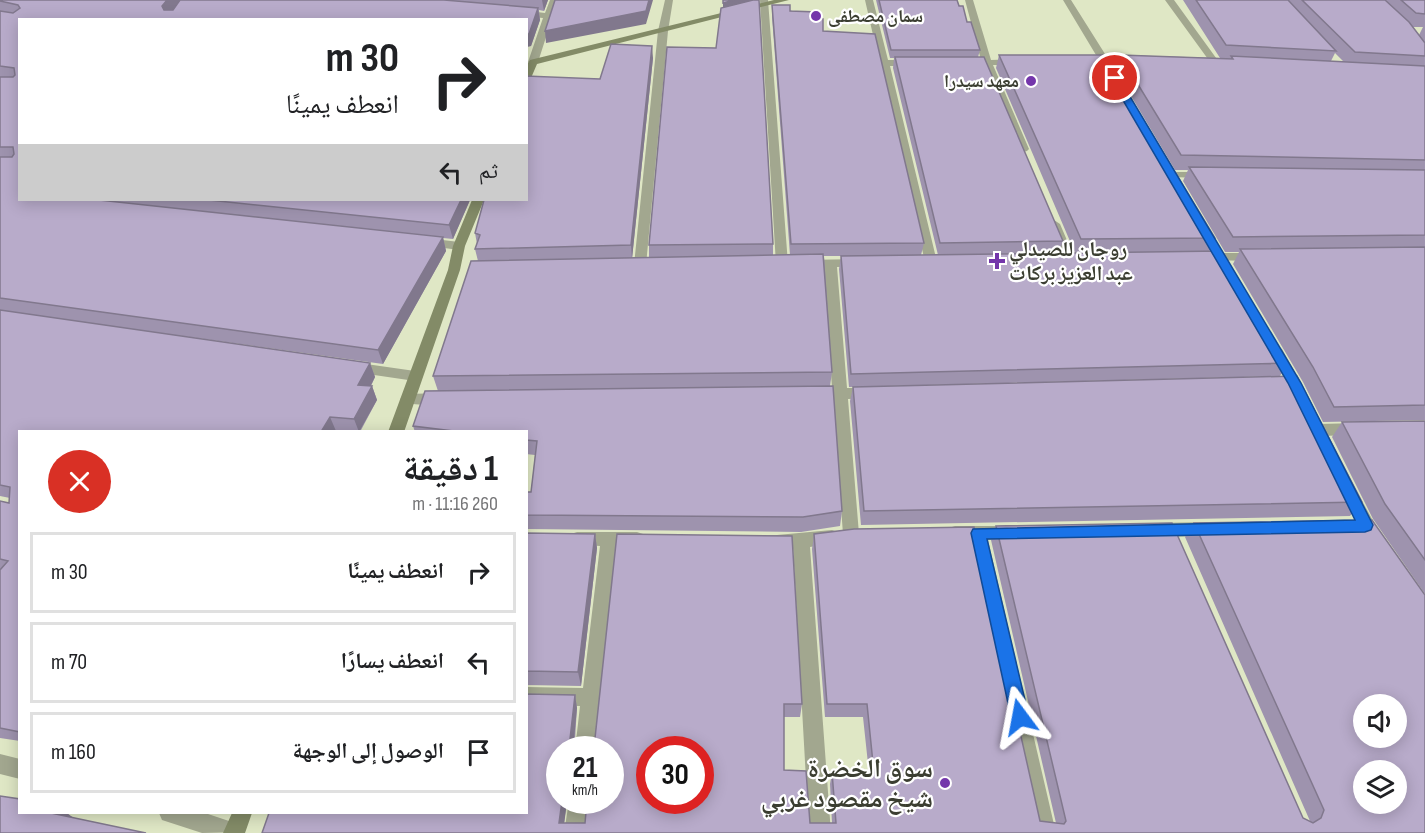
<!DOCTYPE html>
<html lang="ar">
<meta charset="utf-8">
<style>
body{margin:0;font-family:"Sofia Sans Condensed","Noto Naskh Arabic",sans-serif;background:#f2f2f2;color:#202124;direction:rtl;height:100vh;display:flex;flex-direction:column;font-size:22px;white-space:nowrap}
*{box-sizing:border-box;margin:0}
p{font-size:20px;color:#757577}
.icon{flex:none;width:33px;height:33px;fill:none;stroke:currentColor;stroke-width:2;stroke-linecap:round;stroke-linejoin:round}
.map{position:relative;flex:1;overflow:hidden;direction:ltr}
.side{position:absolute;left:18px;top:430px;width:510px;height:384px;display:flex;flex-direction:column;background:#fff;border-radius:0px;box-shadow:0 3px 15px #0003;direction:rtl}
.side>*{flex:none}
.top-card{position:absolute;left:18px;top:18px;width:510px;height:183px;border-radius:0px;box-shadow:0 3px 15px #0003;direction:rtl;background:#fff;color:#202124;overflow:hidden}
.buttons{position:absolute;left:1353px;top:694px;display:grid;gap:12px}
.buttons a{display:grid;place-items:center;width:54px;height:54px;border-radius:50%;background:#fff;box-shadow:0 3px 15px #0003;font-size:30px}
.speed{position:absolute;left:546px;top:736px;display:flex;gap:12px;font-size:30px;font-weight:700;text-align:center}
.speed>*{display:grid;place-content:center;width:78px;height:78px;border-radius:50%;background:#fff;box-shadow:0 3px 15px #0003;line-height:1}
.speed small{font-size:15px;font-weight:400}
.speed .limit{border:9px solid #d22;background:#fff;color:#111}
.pin{position:absolute;display:grid;place-items:center;width:51px;height:51px;color:#fff;margin:-26px;border:3px solid #fff;border-radius:50%;box-shadow:0 2px 6px #0007}
.me{position:absolute;width:66px;margin:-33px;rotate:347deg;stroke-linejoin:round;filter:drop-shadow(0 0 4px #0008)}
.turn{display:flex;align-items:center;gap:21px;height:126px;padding:0 30px;font-size:27px}
.turn .icon{width:78px;height:78px;stroke-width:2.5}
.turn b{display:block;font-size:42px;line-height:51px}
.then{display:flex;align-items:center;height:57px;padding:0 30px;background:#0003;gap:12px;font-size:22px}
.round{display:grid;place-items:center;flex:none;width:63px;height:63px;border-radius:32px;background:#f2f2f2}
.overview{display:flex;align-items:center;justify-content:space-between;height:102px;padding:0 30px}
h1{font-size:36px;font-weight:700;line-height:45px}
ul{padding:0;list-style:none}
li{display:flex;align-items:center;gap:18px;height:81px;margin:0 12px 9px;padding:0 18px;border:3px solid #e0e0e0;border-radius:0px}
li div{flex:1}
li b{display:block;font-size:22px}
li em{font-style:normal}
.map>svg:first-child{display:block}
.lines{fill:none;stroke-linecap:round;stroke-linejoin:round}
.street{fill:#a2a78f;fill-rule:evenodd}
.secondary{fill:#838b67;fill-rule:evenodd}
.wall{fill:#9e93ae;fill-rule:evenodd}
.shaded-wall{fill:#81788d}
.building{fill:#b8abca;stroke:#81788d;stroke-width:1.5;fill-rule:evenodd}
.route{fill:#1a73e8;stroke:#114b97;stroke-width:1.5}
.poi-dot{fill:#7436ab;stroke:#fff;stroke-width:2}
.labels{text-anchor:middle;stroke-width:4.5;stroke-linejoin:round;paint-order:stroke}
.far-poi-label{font-size:18px;font-weight:bold;fill:#3b3e31;stroke:#fff;text-anchor:start}
.poi-label{font-size:21px;font-weight:bold;fill:#3b3e31;stroke:#fff;text-anchor:start}
.near-poi-label{font-size:26px;font-weight:bold;fill:#3b3e31;stroke:#fff;text-anchor:end}
</style>
<div class="map">
<svg width="1425" height="833" viewBox="0 0 1425 833">
<rect width="100%" height="100%" fill="#dfe7c5"/>
<g class="lines">
<path class="street" d="M550 0H558L538 62 530 64 528 62 543 18 521 16 516 13 521 10 545 13Z
M665 0H673L668 31 646 265 640 269 634 265 658 31Z
M760 0H768L788 264 782 268 776 264Z
M865 0H873L888 60H913L918 63 913 66H890L937 262 936 265 931 266 925 262Z
M965 0H973L991 60 1018 59 1023 62 1018 65H993L1029 149 1027 151 1023 152 1017 149 983 66H967L962 63 967 60H981Z
M1063 0H1071L1117 73 1116 75H1108Z
M1165 0H1174L1219 62V66H1213Z
M1173 172H1206L1212 175 1206 178 1169 177V173Z
M1054 220 1060 224 1075 259 1073 262 1069 263 1063 259 1048 224Z
M426 238 459 242 465 246 459 250 422 245 420 242Z
M1206 253H1257L1263 257 1257 261 1202 260 1200 257 1202 254Z
M861 259 866 260 867 263 866 266 837 267 847 388H872L879 393 872 398 848 399 859 534 857 539 851 541 845 539 843 534 833 399H815L808 394 815 389 832 388 824 268H804L798 264 804 260Z
M1275 344 1282 349 1307 394 1305 398H1295L1293 394 1268 349Z
M352 362 415 371 422 376 415 381 347 371 345 367 347 363Z
M443 393 450 398C444 406 406 407 400 399L407 394Z
M1358 423 1363 425 1366 429 1363 433 1358 435 1319 436 1314 434 1311 430 1314 426 1319 424Z
M1348 484 1354 486 1378 530 1380 535 1378 540 1372 542 1366 540 1340 490 1342 486Z
M1210 522 1216 524 1218 529 1216 534 1210 536 1156 537 1150 535 1148 530 1150 525 1156 523Z
M955 526H1012L1018 528 1020 533 1018 538 988 540 1056 833 1035 832 971 540 949 538 947 533 949 528Z
M832 530 838 532 840 537 838 542 810 547 831 833H809L793 548 766 546 764 541 766 536Z
M577 532H637L643 534 645 539 643 544 617 546 595 750H575L580 706 526 705V687L583 688 600 546 571 544 569 539 571 534Z
M0 754 20 759V779L0 774Z
M569 801H589L586 833H564Z
M159 813H205L241 825 245 832 202 833 162 820Z"/>
<path class="secondary" d="M774 0H789L537 64 531 78 526 81V66L530 60Z
M472 200H484L465 246 460 270 404 432H388L448 270 453 246Z
M232 813H252L245 833H223Z"/>
</g>
<path class="wall" d="M0 0H548L544 11 539 10 540 20 531 46 526 47V20L20 200H470L453 239 443 238 446 251 383 364 168 334 370 363 375 377 371 386H372L377 400 360 432 336 431V432H20V741L0 738V501L9 503 10 498 0 496Z
M876 0H957L980 50 978 57 1063 241 1059 253H1075L996 68 999 55 1215 238 1209 252 1288 363 1280 376 849 387 839 269 841 256H824L832 372 830 386 842 511 840 526 801 532 526 529V492H531L535 455 526 454V432H415L413 426 438 391 433 376 478 261 475 249 477 244 475 233 600 79 653 58 632 258H649V245L773 244V255H790L772 17V5L817 18 924 243 921 255H938L893 68 894 58H890Z
M1183 0H1425V420L1323 422 1303 382 1233 264 1239 252H1225L1183 181 1188 170H1175L1115 69 1120 55 1220 58ZM1412 27H1423L1419 35ZM1335 53 1344 62 1331 61Z
M853 387 1362 502 1350 516 861 525 850 401Z
M1425 421V594L1373 519 1332 437 1342 422Z
M1194 523 1425 833H262L575 695 577 708 575 739 592 740 595 738 617 534 802 704 800 717H784V770L810 823H832L830 784 832 772 869 773 863 717H825L812 549 814 534 1040 821 1056 823 991 540 996 526 1303 818 1310 821 1185 537ZM560 750 610 801 585 823H564L567 801H560Z
M526 533 595 534 597 548 581 686 526 685Z"/>
<path class="shaded-wall" d="M167 0H180L167 19 162 6Z
M542 0H548L544 11Z
M649 0H653L646 24 546 43 545 31Z
M734 0H758L723 10V3Z
M538 8 540 20 531 46 526 47V34Z
M652 46 653 58 632 259 631 245Z
M461 200H470L453 239 449 225Z
M443 237 446 251 383 364 378 350Z
M370 363 375 377 364 399 358 385Z
M372 386 377 400 359 432 354 419Z
M330 417 336 431V432H321Z
M595 534 597 548 581 686 578 672Z
M575 695 577 708 573 750 570 739Z
M562 801H567L563 833 559 823Z
M50 813H67L75 819Z"/>
<path class="building" d="M0 0H167L162 6 164 10H173L180 0H444L538 8 529 34H526V20H20V200H99L443 237 378 350 0 298V157H12L14 154 13 147H0V77H13L15 75 14 68 0 66V11L13 13 20 8 18 5 0 1Z
M555 0H649L646 11 545 31Z
M723 0H734L723 3Z
M753 0H759L773 244 649 245 667 47 716 48 721 8Z
M879 0H957L959 6H963L967 22H971L980 50H891Z
M1196 0H1288L1336 51 1226 45Z
M1302 0H1385L1409 22 1425 43V56L1355 52Z
M1401 0H1425V14L1416 13Z
M772 5H790V11L817 12V18L823 19V31L875 34 924 243 791 244Z
M611 44 652 46 631 245 475 249 480 235 475 233 484 200H526V76L600 79Z
M999 55H1104L1215 238 1081 239Z
M1120 55 1233 59 1231 56 1425 66V160L1181 155Z
M895 57H984L1063 241 940 243Z
M1189 167 1425 170V235L1233 237Z
M209 200H461L449 225Z
M1425 247V405L1334 407 1313 367 1240 249Z
M1221 251 1288 363 851 374 841 256Z
M823 254 832 372 433 376 471 261Z
M0 310 370 363 358 385 372 386 354 419 330 417 321 432H20V732L0 728V570L8 561 0 559V501L9 503 10 487 0 485Z
M1297 376 1362 502 864 511 853 387Z
M833 386 842 511 803 517 526 515V492H531L537 441 526 440V432H462L413 426 425 391Z
M1425 421V560L1385 504 1342 422Z
M1372 520 1425 595V833H262L269 813H526V694L575 695 570 739 592 740 595 738 617 534 792 536 802 704H784V770L806 771 810 823H836L832 772 874 773 867 704H827L814 534 854 529 974 527 1040 821 1064 824 1066 821 996 526 1172 523 1303 818 1313 823 1321 818 1324 810 1194 523ZM1364 705H1396V738H1364ZM560 750H610V801H587L585 823H559L562 801H560ZM650 750H700V801H650ZM1364 771H1396V804H1364Z
M526 533 595 534 578 672 526 671Z
M0 796 20 799V813H51L146 833H0Z"/>
<path class="route" d="M1115 75 1119 78 1301 383 1373 525 1371 530 1365 532 987 539 1029 717 1026 723 1020 725 1014 723 1011 717 971 533 973 529 1355 520 1288 383 1110 78Z"/>
<g class="poi-dot">
<circle cx="816" cy="16" r="6"/>
<circle cx="1031" cy="81" r="6"/>
<path d="M994 252h6v6h6v6h-6v6h-6v-6h-6v-6h6z"/>
<circle cx="945" cy="783" r="6"/>
</g>
<g class="labels">
<g class="far-poi-label">
<text x="828" y="22">سمان مصطفى</text>
<text x="1019" y="87" text-anchor="end">معهد سيدرا</text>
</g>
<g class="poi-label">
<text x="1009" y="256">روجان للصيدلي<tspan x="1009" dy="24">عبد العزيز بركات</tspan></text>
</g>
<g class="near-poi-label">
<text x="933" y="777">سوق الخضرة<tspan x="933" dy="30">شيخ مقصود غربي</tspan></text>
</g>
</g>
</svg>
<div class="buttons">
<a><svg class="icon" aria-label="sound" viewBox="0 0 24 24"><path d="M4 9h4l5-4v14l-5-4H4zM17 9q2 3 0 6"/></svg></a>
<a><svg class="icon" aria-label="layers" viewBox="0 0 24 24"><path d="M12 4l9 5-9 5-9-5zM3 14l9 5 9-5"/></svg></a>
</div>
<div class="speed"><div>21<small>km/h</small></div><div class="limit">30</div></div>
<div class="pin" style="left:1115px;top:78px;background:#d93025"><svg class="icon" aria-label="arrive" viewBox="0 0 24 24"><path d="M6 21V4h12l-3 4 3 4H6"/></svg></div>
<svg class="me" style="left:1020px;top:717px" viewBox="-20 -20 40 40"><path d="M0-17L14 15 0 8-14 15z" fill="#1a73e8" stroke="#fff" stroke-width="4"/></svg>
<div class="top-card">
<div class="turn"><svg class="icon" aria-label="right" viewBox="0 0 24 24"><path d="M7 20v-9h11M14 6l5 5-5 5"/></svg><div><b>30 m</b>انعطف يمينًا</div></div>
<div class="then">ثم<svg class="icon" aria-label="left" viewBox="0 0 24 24"><path d="M17 20v-9H6M10 6l-5 5 5 5"/></svg></div>
</div>
<section class="side">
<div class="overview"><div><h1>1 دقيقة</h1><p>260 m · 11:16</p></div><a class="round" style="background:#d93025;color:#fff"><svg class="icon" aria-label="close" viewBox="0 0 24 24"><path d="M6 6l12 12M18 6L6 18"/></svg></a></div>
<ul>
<li><svg class="icon" aria-label="right" viewBox="0 0 24 24"><path d="M7 20v-9h11M14 6l5 5-5 5"/></svg><div><b>انعطف يمينًا</b></div><em>30 m</em></li>
<li><svg class="icon" aria-label="left" viewBox="0 0 24 24"><path d="M17 20v-9H6M10 6l-5 5 5 5"/></svg><div><b>انعطف يسارًا</b></div><em>70 m</em></li>
<li><svg class="icon" aria-label="arrive" viewBox="0 0 24 24"><path d="M6 21V4h12l-3 4 3 4H6"/></svg><div><b>الوصول إلى الوجهة</b></div><em>160 m</em></li>
</ul>
</section>
</div>
